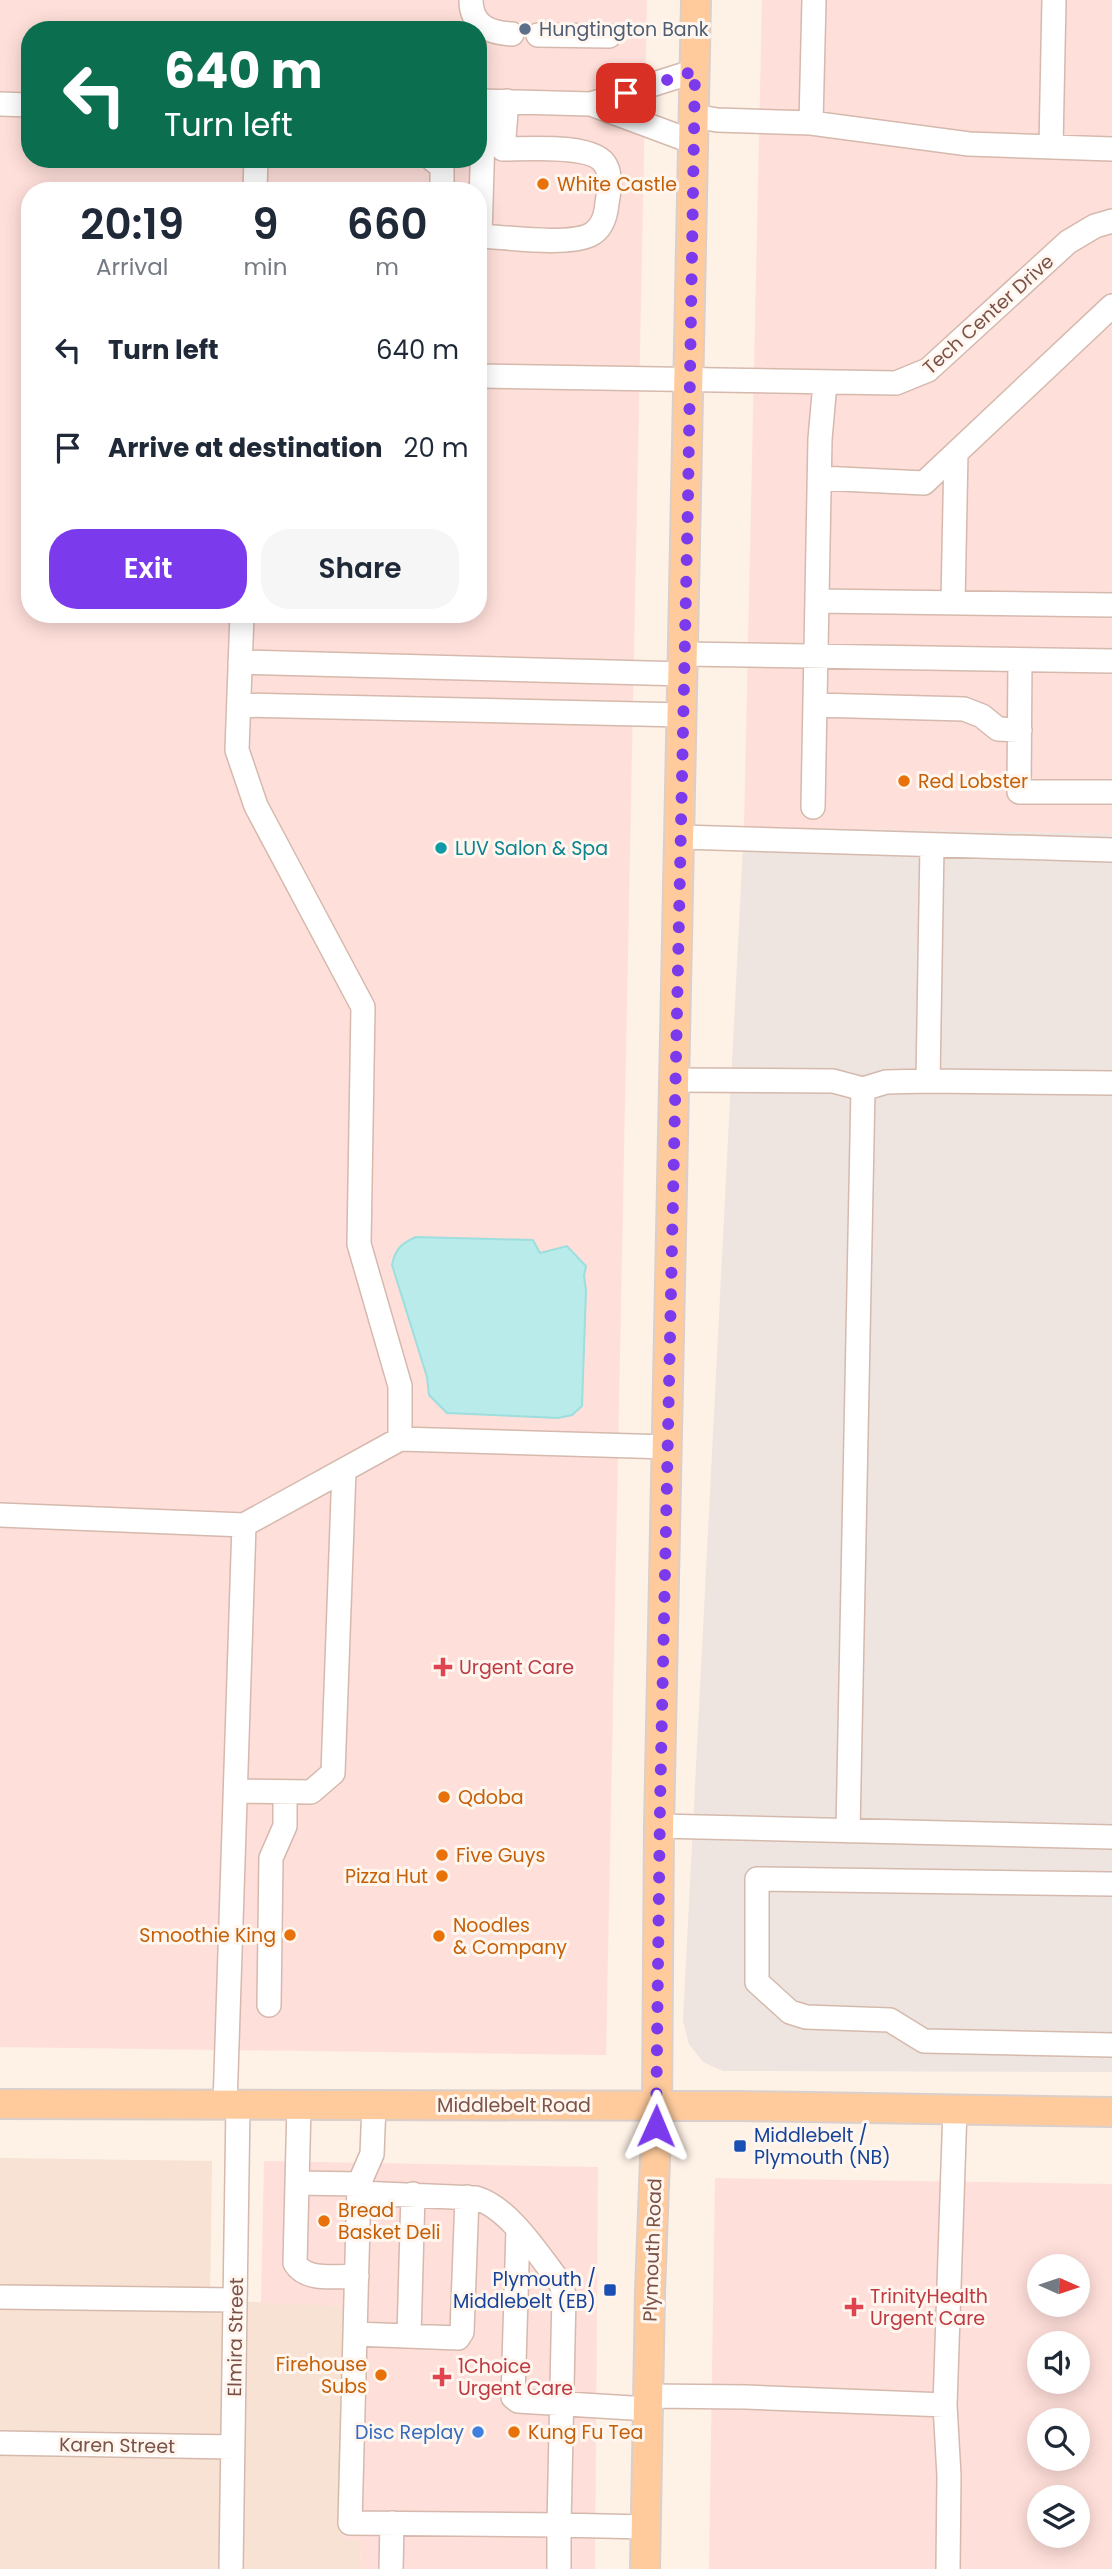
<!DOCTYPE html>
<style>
body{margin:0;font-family:Poppins,sans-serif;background:#f6f6f7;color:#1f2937;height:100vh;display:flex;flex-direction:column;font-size:26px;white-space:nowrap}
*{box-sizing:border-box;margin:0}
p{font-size:23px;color:#747a83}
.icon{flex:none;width:38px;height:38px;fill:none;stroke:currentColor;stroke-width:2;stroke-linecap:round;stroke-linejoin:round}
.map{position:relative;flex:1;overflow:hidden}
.side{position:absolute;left:21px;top:182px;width:466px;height:441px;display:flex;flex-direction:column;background:#fff;border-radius:28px;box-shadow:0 4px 18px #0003}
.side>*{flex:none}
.top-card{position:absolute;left:21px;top:21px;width:466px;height:147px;border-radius:28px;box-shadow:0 4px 18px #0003;background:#0b6e4f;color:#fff;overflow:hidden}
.needle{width:46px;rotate:93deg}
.tools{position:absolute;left:1027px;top:2254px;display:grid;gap:14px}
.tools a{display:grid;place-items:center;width:63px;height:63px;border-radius:50%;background:#fff;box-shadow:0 4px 18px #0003;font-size:35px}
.pin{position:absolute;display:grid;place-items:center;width:60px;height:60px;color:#fff;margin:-30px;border-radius:14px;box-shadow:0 4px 10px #0006}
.me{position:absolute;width:77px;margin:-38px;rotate:1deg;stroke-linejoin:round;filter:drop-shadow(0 0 5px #0008)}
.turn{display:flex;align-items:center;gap:24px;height:147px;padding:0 28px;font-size:32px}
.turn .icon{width:91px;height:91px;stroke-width:2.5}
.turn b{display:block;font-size:49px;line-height:60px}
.eta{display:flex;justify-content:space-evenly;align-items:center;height:119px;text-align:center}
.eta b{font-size:42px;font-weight:600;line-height:49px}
.button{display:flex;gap:14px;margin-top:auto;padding:14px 28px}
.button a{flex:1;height:80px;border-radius:28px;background:#7c3aed;color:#fff;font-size:28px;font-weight:600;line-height:80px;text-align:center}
.button a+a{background:#f6f6f7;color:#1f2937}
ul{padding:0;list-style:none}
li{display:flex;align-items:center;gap:21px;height:98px;padding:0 28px}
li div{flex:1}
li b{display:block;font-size:26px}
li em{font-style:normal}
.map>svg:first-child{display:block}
.residential{fill:#f7e2d4}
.commercial{fill:#ffdfda;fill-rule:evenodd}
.industrial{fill:#eee5e0}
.water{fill:#b8ebea;stroke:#9ddede;stroke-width:2}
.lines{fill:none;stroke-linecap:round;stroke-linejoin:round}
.minor-casing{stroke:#d5b9ad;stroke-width:26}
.major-casing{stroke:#dacfcb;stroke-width:32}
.minor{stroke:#fff;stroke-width:23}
.major{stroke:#ffcb9d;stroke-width:28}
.route{stroke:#7c3aed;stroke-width:12;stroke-dasharray:0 21.6}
.service-dot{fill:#5c6f8a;stroke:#fff6ef;stroke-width:2.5}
.food-dot{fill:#e8710a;stroke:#fff6ef;stroke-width:2.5}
.culture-dot{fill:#0f9aa8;stroke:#fff6ef;stroke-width:2.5}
.health-dot{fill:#e0444e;stroke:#fff6ef;stroke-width:2.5}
.transit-dot{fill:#1a4fb4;stroke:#fff6ef;stroke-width:2.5}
.shop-dot{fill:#3f7fe0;stroke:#fff6ef;stroke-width:2.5}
.labels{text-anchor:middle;stroke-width:6;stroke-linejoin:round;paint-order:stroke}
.service-label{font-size:19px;fill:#4e5e75;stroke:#fff6ef;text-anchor:start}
.food-label{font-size:19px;fill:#c56008;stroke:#fff6ef;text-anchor:start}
.street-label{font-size:19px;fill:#7b5247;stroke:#fff6ef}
.culture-label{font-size:19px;fill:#0d838f;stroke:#fff6ef;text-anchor:start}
.health-label{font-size:19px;fill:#be3a42;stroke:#fff6ef;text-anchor:start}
.transit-label{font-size:19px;fill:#164399;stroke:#fff6ef;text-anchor:start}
.shop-label{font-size:19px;fill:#366cbe;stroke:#fff6ef;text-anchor:end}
</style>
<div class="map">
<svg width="1112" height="2569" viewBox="0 0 1112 2569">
<rect width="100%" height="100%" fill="#fef1e6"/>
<path class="residential" d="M0 2158 212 2161 210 2300 345 2306 342 2538 361 2540 360 2569H0Z"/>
<path class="commercial" d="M0 0H647L606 2055 0 2047ZM30 30H478V159H30ZM30 191H478V614H30Z
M762 0H1112V834L744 827Z
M264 2161 598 2167 595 2569H360L361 2540 342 2539 345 2306 261 2303Z
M715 2178 1112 2184V2569H709ZM1040 2266H1078V2305H1040ZM1040 2343H1078V2382H1040ZM1040 2420H1078V2459H1040ZM1040 2497H1078V2536H1040Z"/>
<path class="industrial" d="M744 827 1112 834V2072L723 2071 703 2062 689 2044 683 2021Z"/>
<path class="water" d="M416 1237 533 1240 540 1253 567 1246 586 1266 584 1276 586 1290 582 1406 572 1415 558 1418 447 1413 429 1395 427 1377 392 1265C395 1249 402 1243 416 1237Z"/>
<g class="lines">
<defs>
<path id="minor" d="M471 0C471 25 489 33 512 34
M538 35 609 36
M478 101 591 104 693 142
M0 104 30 105
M591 104 695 71
M694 116 717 120 811 123 814 0
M811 123 969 144 1112 149
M1051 146 1054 0
M432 159 442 167V191
M255 191 256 159
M478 236C505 237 567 246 590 235 602 229 606 215 607 203 609 193 611 175 606 166 596 143 525 149 503 149L507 101
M480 236 484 101
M478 376 896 383 928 370 1068 242 1095 226 1112 221
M820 478 924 483 1112 306
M818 601 1112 605
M953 603 956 453
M242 614 237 750 256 806 363 1007 359 1244 400 1386V1439
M684 654 1112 661
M1020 660 1019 792H1112
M240 662 684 674
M239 705 683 715
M816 705 964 709 982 716 998 729 1020 730
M813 807 820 439 825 383
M681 837 1112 850
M675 1080 833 1081 863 1089 848 1831
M928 1081 1112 1083
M863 1089 886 1082 928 1081 932 845
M0 1515 244 1525 225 2105
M244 1525 400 1439 668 1447
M236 1791 311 1792 333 1773 344 1470
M659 1826 1112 1837
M1112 1884 757 1879V1982L790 2012 806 2017 890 2020 924 2041 1112 2045
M269 2005 271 1858 285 1826V1792
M299 2105 295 2263C306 2282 337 2276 357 2276
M374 2105 372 2154 359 2184 350 2523 559 2525V2569
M297 2183 359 2184
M359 2193 476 2198C510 2208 540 2257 561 2284L564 2295 559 2525 646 2527
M518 2229 513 2397 518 2401 648 2409
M0 2297 235 2300
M355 2334 458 2338 462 2332 467 2197
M409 2336 413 2194
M648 2396 746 2397 945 2405
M0 2443 233 2447
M231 2569 238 2105
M391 2569 392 2523
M948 2569 949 2476 945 2405 955 2108"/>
<path id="major" d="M0 2104 740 2106 1112 2112
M645 2569 650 2292 657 2106 659 1826 696 0"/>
</defs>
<use href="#minor" class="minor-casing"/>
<use href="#major" class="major-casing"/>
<use href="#minor" class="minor"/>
<use href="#major" class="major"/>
</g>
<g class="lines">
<path class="route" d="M626 93 695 71 688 498 660 1806 656 2126"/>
</g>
<circle class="service-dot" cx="525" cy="29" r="7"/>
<g class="food-dot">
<circle cx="543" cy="184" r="7"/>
<circle cx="904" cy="781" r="7"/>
<circle cx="444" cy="1797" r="7"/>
<circle cx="442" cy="1855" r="7"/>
<circle cx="442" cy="1876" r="7"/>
<circle cx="290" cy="1935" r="7"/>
<circle cx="439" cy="1936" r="7"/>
<circle cx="324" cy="2221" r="7"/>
<circle cx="381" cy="2375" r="7"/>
<circle cx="514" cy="2432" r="7"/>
</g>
<circle class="culture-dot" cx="441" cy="848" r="7"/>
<g class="health-dot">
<path d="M439.5 1656.5h7v7h7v7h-7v7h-7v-7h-7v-7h7z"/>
<path d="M850.5 2296.5h7v7h7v7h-7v7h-7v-7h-7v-7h7z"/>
<path d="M438.5 2366.5h7v7h7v7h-7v7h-7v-7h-7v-7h7z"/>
</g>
<g class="transit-dot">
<rect x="733" y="2139" width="14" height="14" rx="3.5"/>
<rect x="603" y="2283" width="14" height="14" rx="3.5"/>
</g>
<circle class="shop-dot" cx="478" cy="2432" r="7"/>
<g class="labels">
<g class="service-label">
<text x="539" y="36">Hungtington Bank</text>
</g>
<g class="food-label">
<text x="557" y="191">White Castle</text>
<text x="918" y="788">Red Lobster</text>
<text x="458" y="1804">Qdoba</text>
<text x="456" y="1862">Five Guys</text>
<text x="428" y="1883" text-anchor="end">Pizza Hut</text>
<text x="453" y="1932">Noodles<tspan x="453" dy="22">&amp; Company</tspan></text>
<text x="276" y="1942" text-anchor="end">Smoothie King</text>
<text x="338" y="2217">Bread<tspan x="338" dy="22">Basket Deli</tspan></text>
<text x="367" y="2371" text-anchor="end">Firehouse<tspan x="367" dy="22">Subs</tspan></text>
<text x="528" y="2439">Kung Fu Tea</text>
</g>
<g class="street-label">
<text transform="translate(988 314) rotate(-42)" y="7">Tech Center Drive</text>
<text x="514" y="2112">Middlebelt Road</text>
<text transform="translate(652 2250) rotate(-88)" y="7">Plymouth Road</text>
<text transform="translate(235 2337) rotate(-89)" y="7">Elmira Street</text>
<text transform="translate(117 2445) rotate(1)" y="7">Karen Street</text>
</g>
<g class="culture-label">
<text x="455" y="855">LUV Salon &amp; Spa</text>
</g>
<g class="health-label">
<text x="459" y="1674">Urgent Care</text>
<text x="870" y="2303">TrinityHealth<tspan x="870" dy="22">Urgent Care</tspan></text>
<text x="458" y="2373">1Choice<tspan x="458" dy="22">Urgent Care</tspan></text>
</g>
<g class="transit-label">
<text x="754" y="2142">Middlebelt /<tspan x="754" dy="22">Plymouth (NB)</tspan></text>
<text x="596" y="2286" text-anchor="end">Plymouth /<tspan x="596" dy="22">Middlebelt (EB)</tspan></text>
</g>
<g class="shop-label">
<text x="464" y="2439">Disc Replay</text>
</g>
</g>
</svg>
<div class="tools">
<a><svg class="needle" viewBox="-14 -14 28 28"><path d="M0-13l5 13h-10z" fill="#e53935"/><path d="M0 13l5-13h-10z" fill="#747a83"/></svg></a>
<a><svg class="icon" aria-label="sound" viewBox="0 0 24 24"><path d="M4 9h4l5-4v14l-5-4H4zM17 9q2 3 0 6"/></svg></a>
<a><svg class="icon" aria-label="search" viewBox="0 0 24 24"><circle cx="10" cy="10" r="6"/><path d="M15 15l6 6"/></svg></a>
<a><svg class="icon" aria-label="layers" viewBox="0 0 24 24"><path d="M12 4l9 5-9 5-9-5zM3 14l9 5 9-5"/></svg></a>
</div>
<div class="pin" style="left:626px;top:93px;background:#d93025"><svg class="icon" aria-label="arrive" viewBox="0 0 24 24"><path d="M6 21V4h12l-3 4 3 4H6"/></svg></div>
<svg class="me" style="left:656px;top:2126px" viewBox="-20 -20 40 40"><path d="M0-17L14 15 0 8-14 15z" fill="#7c3aed" stroke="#fff" stroke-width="4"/></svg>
<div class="top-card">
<div class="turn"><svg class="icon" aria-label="left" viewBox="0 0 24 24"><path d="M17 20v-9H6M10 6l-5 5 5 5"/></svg><div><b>640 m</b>Turn left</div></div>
</div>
<section class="side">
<div class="eta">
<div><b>20:19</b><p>Arrival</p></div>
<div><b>9</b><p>min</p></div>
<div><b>660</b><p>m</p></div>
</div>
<ul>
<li><svg class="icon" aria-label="left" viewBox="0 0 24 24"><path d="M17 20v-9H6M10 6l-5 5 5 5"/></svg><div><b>Turn left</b></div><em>640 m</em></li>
<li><svg class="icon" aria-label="arrive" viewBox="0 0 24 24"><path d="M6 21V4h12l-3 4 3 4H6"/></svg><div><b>Arrive at destination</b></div><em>20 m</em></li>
</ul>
<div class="button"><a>Exit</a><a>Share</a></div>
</section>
</div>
